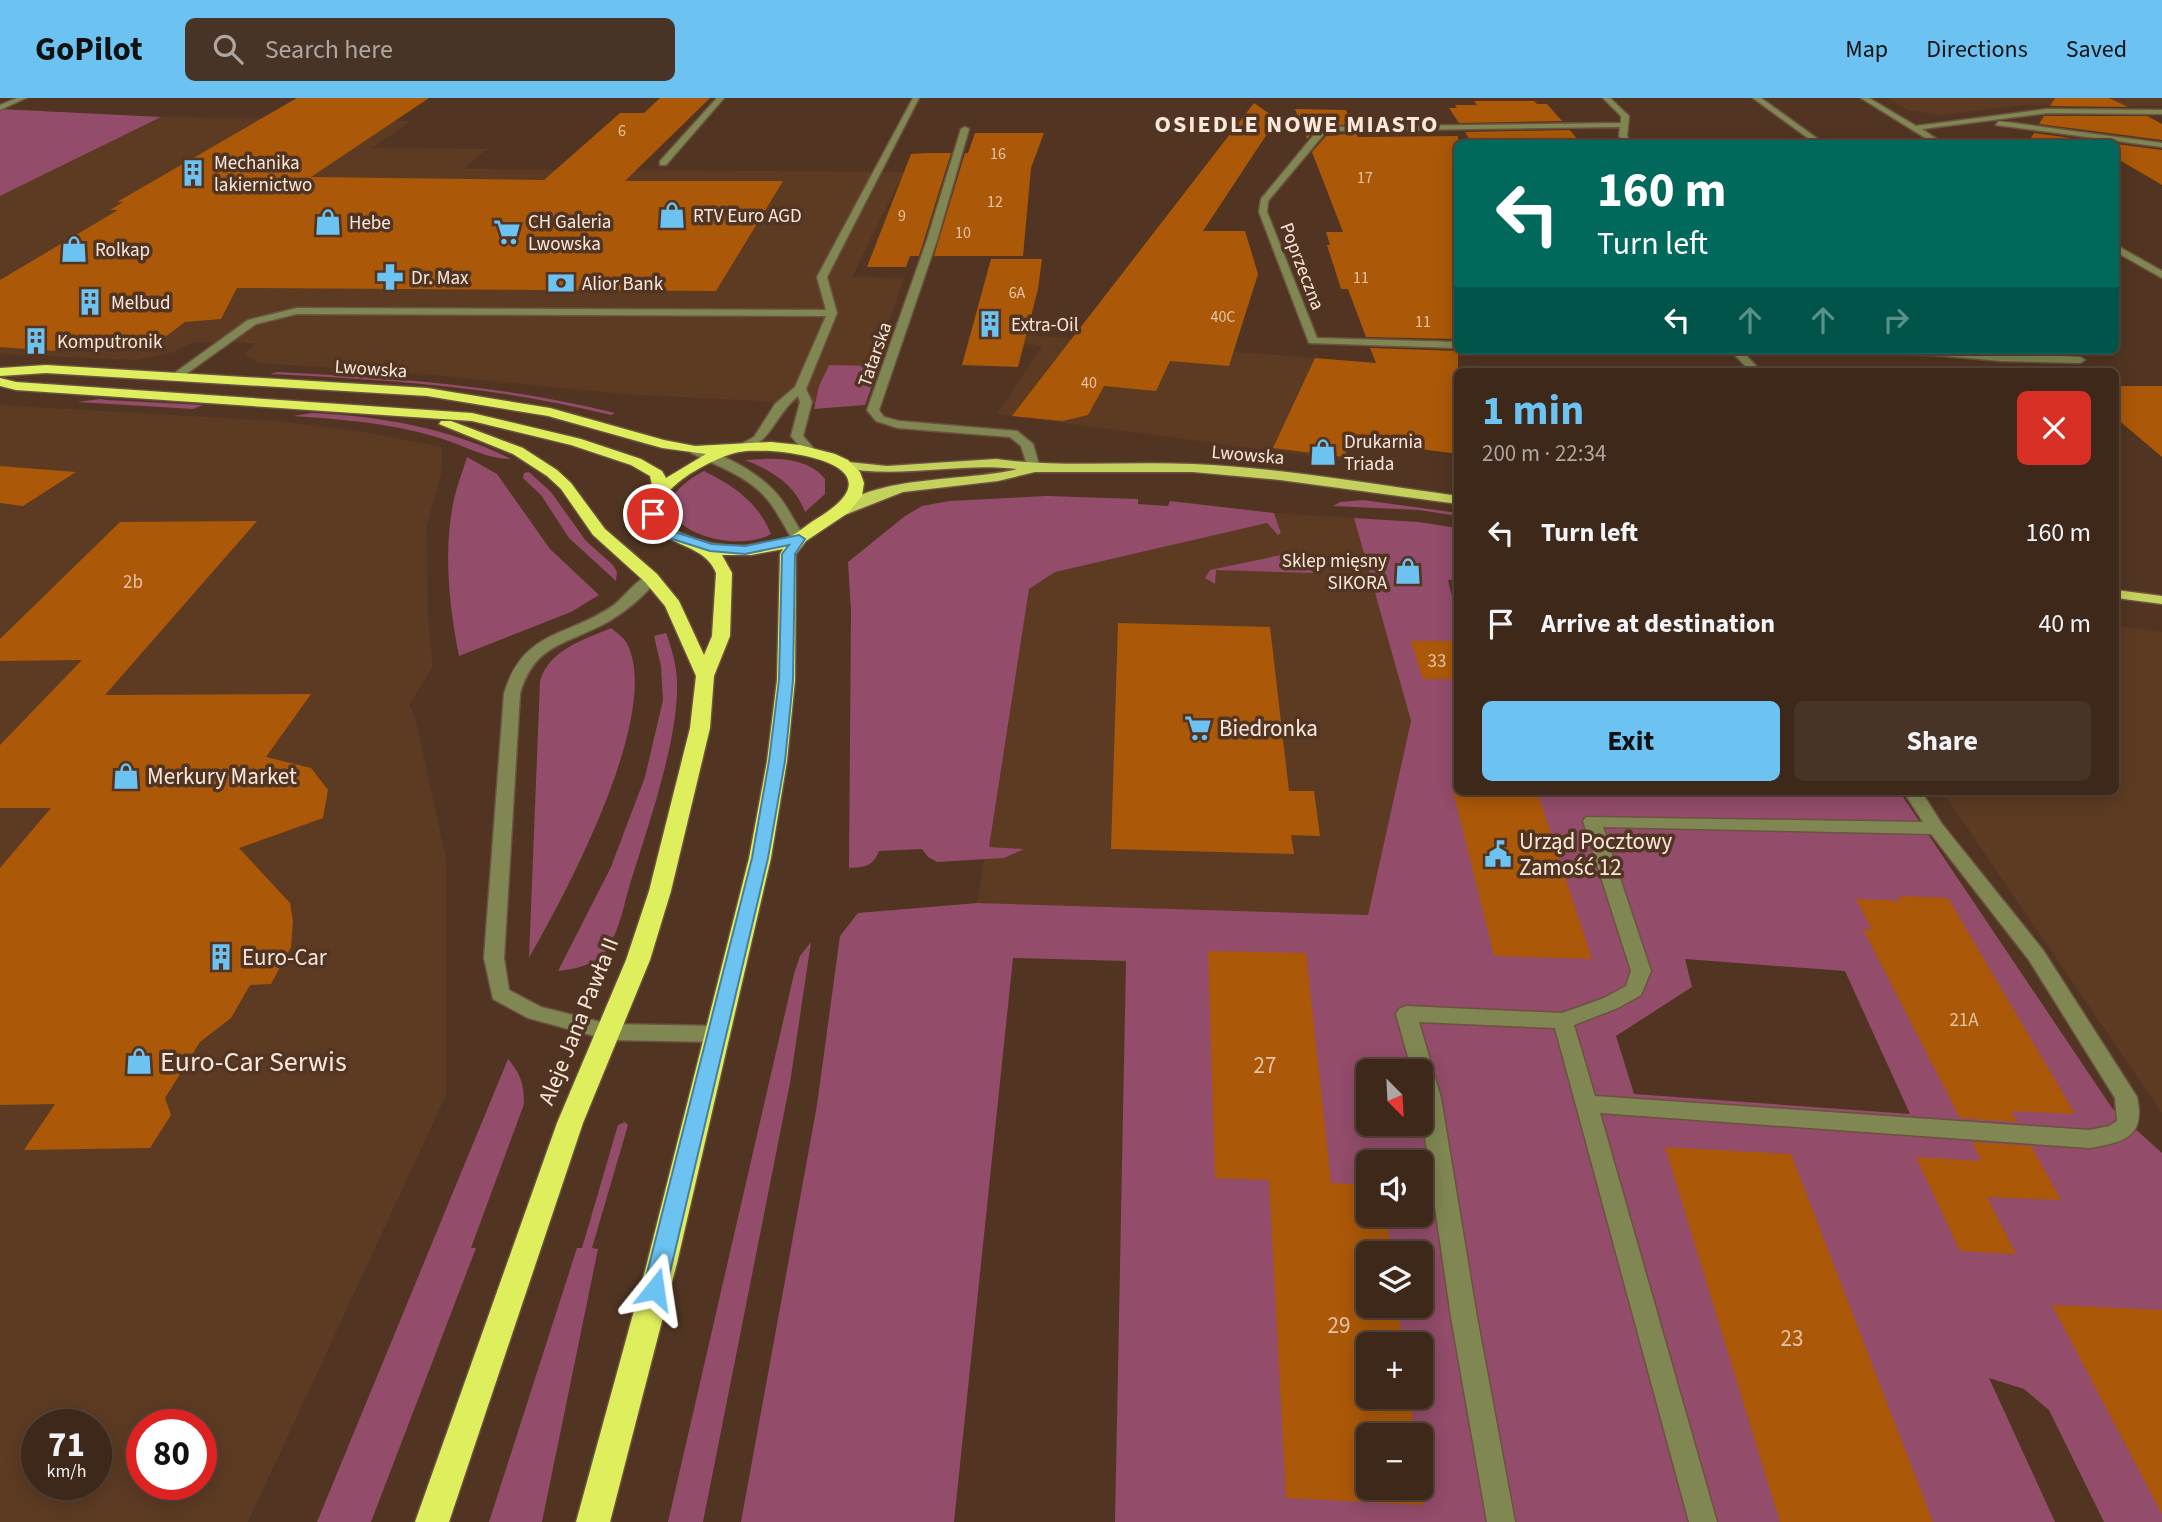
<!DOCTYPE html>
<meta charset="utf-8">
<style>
body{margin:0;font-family:"Source Sans 3",sans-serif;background:#483427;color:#f1f3f6;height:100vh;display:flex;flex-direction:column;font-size:26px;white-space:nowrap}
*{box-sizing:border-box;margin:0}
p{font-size:23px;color:#ada6a2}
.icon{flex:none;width:38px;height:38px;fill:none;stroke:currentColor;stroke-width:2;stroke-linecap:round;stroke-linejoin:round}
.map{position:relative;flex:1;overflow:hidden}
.details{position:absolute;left:1454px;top:270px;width:665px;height:427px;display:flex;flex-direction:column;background:#3d281a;border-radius:10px;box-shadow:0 4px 18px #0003,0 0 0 2px #564439}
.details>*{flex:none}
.top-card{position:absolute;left:1454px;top:42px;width:665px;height:214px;border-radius:10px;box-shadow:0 4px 18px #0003,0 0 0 2px #564439;background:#00695c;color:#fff;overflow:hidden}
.needle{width:46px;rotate:156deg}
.buttons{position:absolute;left:1356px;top:961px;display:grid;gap:14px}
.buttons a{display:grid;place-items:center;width:77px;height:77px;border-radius:10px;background:#3d281a;box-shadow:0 4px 18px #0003,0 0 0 2px #564439;font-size:35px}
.speed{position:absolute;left:21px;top:1311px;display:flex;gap:14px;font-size:35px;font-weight:700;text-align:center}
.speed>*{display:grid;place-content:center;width:91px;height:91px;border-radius:50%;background:#3d281a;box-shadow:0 4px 18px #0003,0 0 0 2px #564439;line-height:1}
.speed small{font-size:18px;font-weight:400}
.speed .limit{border:10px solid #d22;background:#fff;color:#111}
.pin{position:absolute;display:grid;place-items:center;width:60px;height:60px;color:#fff;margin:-30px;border:4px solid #fff;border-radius:50%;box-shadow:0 2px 7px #0007}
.me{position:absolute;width:77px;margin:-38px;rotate:15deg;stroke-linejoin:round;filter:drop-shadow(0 0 5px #0008)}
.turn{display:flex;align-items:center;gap:24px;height:147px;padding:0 28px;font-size:32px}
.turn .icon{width:91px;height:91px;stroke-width:2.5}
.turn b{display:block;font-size:49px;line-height:60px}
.lanes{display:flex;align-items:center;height:66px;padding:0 28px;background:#0003;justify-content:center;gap:35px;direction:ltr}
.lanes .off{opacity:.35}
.round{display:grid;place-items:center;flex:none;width:74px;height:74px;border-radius:10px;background:#483427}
.head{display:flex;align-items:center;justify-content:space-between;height:119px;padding:0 28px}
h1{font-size:42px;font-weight:700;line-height:52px;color:#6cc3f2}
.cta{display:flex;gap:14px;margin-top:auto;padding:14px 28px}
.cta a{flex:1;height:80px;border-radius:10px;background:#6cc3f2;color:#111;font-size:28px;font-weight:700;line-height:80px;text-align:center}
.cta a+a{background:#483427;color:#f1f3f6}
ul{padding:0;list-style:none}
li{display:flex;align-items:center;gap:21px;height:91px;padding:0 28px}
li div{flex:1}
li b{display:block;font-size:26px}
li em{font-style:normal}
header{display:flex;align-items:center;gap:42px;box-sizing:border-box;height:98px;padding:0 35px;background:#6cc3f2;color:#111}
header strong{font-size:33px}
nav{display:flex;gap:38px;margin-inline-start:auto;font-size:24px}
.search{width:490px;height:63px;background:#483427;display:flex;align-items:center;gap:18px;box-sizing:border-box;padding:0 24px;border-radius:10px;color:#ada6a2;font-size:26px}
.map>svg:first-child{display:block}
.built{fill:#5d3b23;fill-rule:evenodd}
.green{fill:#934c6a;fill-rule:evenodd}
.building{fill:#ab5808}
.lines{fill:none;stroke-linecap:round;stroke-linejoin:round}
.minor-casing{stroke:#6c5240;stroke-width:3}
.major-casing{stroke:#6c5240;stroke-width:3}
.highway-casing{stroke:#6c5240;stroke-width:3}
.minor{fill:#808752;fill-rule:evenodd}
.major{fill:#c4d15c;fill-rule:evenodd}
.highway{fill:#deee5d;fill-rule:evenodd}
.route{fill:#6cc3f2;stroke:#467f9d;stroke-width:2}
.labels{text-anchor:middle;stroke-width:7;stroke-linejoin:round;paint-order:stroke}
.far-number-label{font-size:16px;fill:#e6c4a7}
.far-poi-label{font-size:19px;fill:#fae8dc;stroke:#513522;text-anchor:start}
.far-street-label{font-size:19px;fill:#fae8dc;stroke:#513522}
.number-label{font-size:19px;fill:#e6c4a7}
.poi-label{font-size:23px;fill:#fae8dc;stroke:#513522;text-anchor:start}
.street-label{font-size:23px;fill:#fae8dc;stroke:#513522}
.near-number-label{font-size:23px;fill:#e6c4a7}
.far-district-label{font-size:24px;font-weight:bold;letter-spacing:2px;fill:#fae8dc;stroke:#513522}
.near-poi-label{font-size:28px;fill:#fae8dc;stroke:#513522;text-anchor:start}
</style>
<header>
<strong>GoPilot</strong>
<div class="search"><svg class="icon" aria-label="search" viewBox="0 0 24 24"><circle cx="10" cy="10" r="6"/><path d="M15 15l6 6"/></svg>Search here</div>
<nav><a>Map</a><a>Directions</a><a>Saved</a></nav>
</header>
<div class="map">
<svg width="2162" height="1424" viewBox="0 0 2162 1424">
<rect width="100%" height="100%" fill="#513522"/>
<path class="built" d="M1887 0H2162V8L2022 7 1939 17 1908 12Z
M161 19 411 23 372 50 487 51 463 71 904 74 852 179 904 180 875 266 856 308 623 296 412 275 259 265 244 256 257 245 193 244 174 254 137 262 0 256V98Z
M1027 237 1349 263 1368 311 1341 362 997 316 1042 248 1023 246Z
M0 307 275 323 363 334 442 349V372L427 428 428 523 433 568 409 607 415 618 446 761V997L248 1424H0ZM37 1326H96V1386H37ZM142 1326H201V1386H142Z
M1274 415 1354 420 1411 623 1368 817 977 805 1029 491 1054 474 1267 425 1279 437 1281 434Z
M2116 528 2162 534V1015L1942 693H2116Z"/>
<path class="green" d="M0 11 161 19 0 98Z
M829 267 879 268 865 307 814 311 819 288Z
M277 274C392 280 503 287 615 315L611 317C494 288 390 282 270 276Z
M100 301 107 302 203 307 193 311 77 304Z
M312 315C380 318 450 330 511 361 484 361 460 345 433 338 388 325 340 321 293 318Z
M467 359 497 376 550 451 599 497 571 514 459 558C449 508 443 451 454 401 457 387 463 373 467 359Z
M745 362C771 360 807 358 825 381V396L805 414C795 386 771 372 745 362Z
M704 373C734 388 758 404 771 436 728 461 617 418 704 373Z
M529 374 551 394 586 443 613 467 617 474 616 483 569 440 541 397 523 380 524 375Z
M1047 398 1138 401V406L1168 408 1170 403 1274 415 1281 435 1278 437 1267 425 1055 474 1029 491 989 749 1024 751 1004 760 937 764 928 759 922 751 879 753C873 769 864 769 849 770L851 513 848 464 905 418 922 408 949 403Z
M1363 402 1458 415V418L1419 412 1333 408 1340 404Z
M1354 420 1418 424 1458 430V482H1448L1455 510H1458V693H1899L2112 1010 2162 1055V1424H2104L2049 1312 2024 1291 1989 1280 2055 1424H1115L1126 863 1013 860 954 1424H741L817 1007 840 838 858 815 977 805 1368 817 1411 623ZM1685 861 1845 873 1910 1016 1634 996 1616 938 1692 889ZM1368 973H1421V1026H1368ZM1368 1064H1421V1116H1368ZM1368 1155H1421V1208H1368ZM1368 1246H1421V1298H1368ZM1368 1337H1421V1390H1368Z
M1286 456 1309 465 1313 475 1216 472 1215 486 1205 480 1210 472Z
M611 530C616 534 623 539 626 544 665 612 564 799 529 860L540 583C549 552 583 542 611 530Z
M666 535C673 553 678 573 677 593 676 649 647 731 630 786 624 806 620 830 609 848 599 866 577 871 558 873L611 769 645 679 663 602 661 568 654 538Z
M811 844 790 985 703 1424H668L794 876 800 858Z
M508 961C521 976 524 987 524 1006L471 1150H476L371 1424H317Z
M625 1024 628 1027 592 1150 598 1151 542 1424H489L577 1150H582L618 1027Z"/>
<path class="building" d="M297 0H429L311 79 544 82 620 15H644L660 0H710L625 83H783L716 193 237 190 221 221 185 224 157 245 72 243 54 253 0 249V182L118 112H110L123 104H117Z
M2055 0H2109L2128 9 2050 8Z
M1474 3H1534L1537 6H1547L1562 23 1459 25 1449 10H1457L1455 7H1477Z
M1254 5 1277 21 1203 133H1245L1258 176 1229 268 1170 263 1156 293 1104 288 1088 317 1063 323 1012 318Z
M1295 11 1346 12 1352 26 1317 29 1307 41Z
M2044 18H2147L2162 26V42L2039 26Z
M1570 32 1581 46H1472L1465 34Z
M975 35H1044L1031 70 1023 158H934L965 55H968Z
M1356 35 1358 39 1458 38V241L1366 239 1348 191H1341L1327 147H1330L1326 134H1343L1312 54 1326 38Z
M2034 35 2116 46H2027Z
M2116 46 2162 52V87L2116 60Z
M927 55H951L919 158H910L906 169H867L911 56Z
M991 161H1042L1038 191 1018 269 962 267Z
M1370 250 1458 253V356L1351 342 1344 359 1273 350 1315 260 1376 265Z
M2116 288H2162V359L2116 320Z
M0 368 76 374 23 408 0 405Z
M257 423 105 597 311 596 266 659 311 670 328 692 323 720 239 750 290 805 293 823 291 849 271 886 250 887 231 920 200 944 165 1000 171 1017 150 1050 24 1052 55 1006 0 1007V770L51 710H0V647L82 562 0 563V541L120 424Z
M1118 525 1270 529 1289 693H1314L1320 738 1291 737 1294 756 1111 751Z
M1411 543H1458V581H1423Z
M1453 693H1537L1592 861 1494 858Z
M1898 798 1948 800 2075 1016 2011 1013 2017 1024 1960 1020 1863 831 1872 832 1856 801 1901 803Z
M1208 853 1306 855 1331 1085 1368 1087V1116H1386L1391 1155H1368V1208H1398L1403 1246H1368V1298H1410L1415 1337H1368V1390H1421V1387L1424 1407 1286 1400 1269 1082 1215 1080Z
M1972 1044 2031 1048 2061 1102 1987 1099 2016 1156 1960 1153 1916 1059 1981 1063Z
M1665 1049 1791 1056 1933 1424H1780Z
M2052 1207 2162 1212V1416Z"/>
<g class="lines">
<defs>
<path id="minor" d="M17 0H26L0 12V7Z
M717 0H724L666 67H660V63Z
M913 0H919L827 179 837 215 806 291 812 304 803 338 816 353 814 356H806L791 338 800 304 798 298C773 319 773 344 740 354L734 350 754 339 775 306 795 289 826 218 297 216 256 226 179 281 169 279 248 222 297 210 826 212 817 179Z
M1603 0H1610L1629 18 1627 38 1632 46H1625L1619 38 1620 29 1332 33 1324 36 1268 103 1267 114 1317 240 1458 244V250L1309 245 1259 114 1261 101 1318 32 1332 29 1621 25V18Z
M1753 0H1761L1825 46H1816Z
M1861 0H1869L1916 28 2047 11 2162 12V16L2047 15 1922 31 1944 46H1935Z
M1999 23 2162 45V49L1996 27Z
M965 29 969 31 937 142 879 312 884 319 899 323 1017 333 1033 346 1040 370 1034 374 1028 370 1021 348 1010 339 898 330 876 323 867 312 927 142 961 31Z
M2116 147 2162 173V180L2116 154Z
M1730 252H1741L1761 273H1750Z
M1790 252H1946L2080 259 2085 262 2080 265 2001 263 1932 257 1795 255Z
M695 348C722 356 757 373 776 395 788 408 795 426 806 441L804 444H794C785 430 778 414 767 401 748 378 717 368 691 355L689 352Z
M651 476 658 480C644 499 624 515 604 526 564 547 534 547 520 596L504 860 509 892 541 909 609 926 719 928 726 930 729 936 726 942 719 944 609 942 528 920 493 901 484 860 504 596C523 531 567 540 614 507 625 498 638 480 651 476Z
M1903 693H1921L1942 726 2043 852 2137 999C2146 1040 2123 1044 2089 1050L1600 1015 1717 1424H1689L1555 930 1419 924 1441 1000 1477 1219 1515 1424H1487L1451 1219 1421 1013V973H1412L1396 916 1399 911 1406 908 1562 915 1604 900 1626 888 1631 873 1583 723 1586 719 1923 724ZM1603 729 1931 736 2029 862 2115 1000 2117 1023 2109 1028 2089 1032 1595 998 1574 927 1618 910 1641 897 1651 873Z"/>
<path id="major" d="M996 361C1062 370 1127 363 1193 366 1282 370 1370 386 1458 398V406L1280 382 1193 374H1035L998 383 903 394 847 416 842 417 835 413C874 376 968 384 1017 371 957 364 898 382 839 369V363L887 368Z
M2116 492 2162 498V506L2116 500Z"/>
<path id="highway" d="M46 267 427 290 550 310 664 342 695 348 771 344 800 347 835 356 848 362 860 374 864 385 862 398 848 415 806 443 796 456 795 582 787 663 771 760 677 1165 610 1424H576L647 1165 749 760 767 663 777 582 780 456 783 451 751 457H722L732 475 730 538 714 578 710 630 671 793 650 862 583 1025 449 1424H415L557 1025 626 862 649 793 690 630 696 578 665 508 645 484 593 437 561 391 547 378 513 356 439 326 441 323H451L523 350 557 372 571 385 605 431 657 476 679 503 704 557 712 538 716 475C704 442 654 450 645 412L653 392 650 378 631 367 571 347 472 323 16 292 0 288V280L16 284 472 315 581 341 641 361 662 373 666 380 706 356 662 350 548 318 427 298 46 275 0 278V270ZM771 353C823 357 892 377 813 423 805 428 799 434 791 438 759 452 717 451 686 437 675 433 662 425 661 412 659 387 718 358 739 354 749 352 760 353 771 353Z"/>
</defs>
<use href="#minor" class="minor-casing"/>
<use href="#major" class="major-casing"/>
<use href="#highway" class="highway-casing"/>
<use href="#minor" class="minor"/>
<use href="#major" class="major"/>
<use href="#highway" class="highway"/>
</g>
<path class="route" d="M649 413H657L667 428 675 434 712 446 745 448 799 437 805 441 795 456 793 582 785 663 768 760 666 1191 663 1198 655 1201 647 1198 643 1191 752 760 769 663 779 582 782 456 789 447 745 456 710 453 666 439 658 433 647 416Z"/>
<defs>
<symbol id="building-bare" viewBox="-9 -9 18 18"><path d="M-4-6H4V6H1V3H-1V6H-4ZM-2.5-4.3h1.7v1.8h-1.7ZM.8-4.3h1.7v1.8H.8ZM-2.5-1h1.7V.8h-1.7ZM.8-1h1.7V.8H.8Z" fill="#6cc3f2" stroke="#513522" stroke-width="2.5" paint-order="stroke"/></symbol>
<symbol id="shop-bare" viewBox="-9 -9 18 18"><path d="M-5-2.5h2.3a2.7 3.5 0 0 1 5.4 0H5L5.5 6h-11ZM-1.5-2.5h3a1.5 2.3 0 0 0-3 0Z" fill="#6cc3f2" stroke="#513522" stroke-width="2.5" paint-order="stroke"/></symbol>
<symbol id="supermarket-bare" viewBox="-9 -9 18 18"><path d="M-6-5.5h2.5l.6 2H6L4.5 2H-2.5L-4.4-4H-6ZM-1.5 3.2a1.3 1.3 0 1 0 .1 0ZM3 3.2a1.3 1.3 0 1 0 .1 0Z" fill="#6cc3f2" stroke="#513522" stroke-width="2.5" paint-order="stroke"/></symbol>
<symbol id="pharmacy-bare" viewBox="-9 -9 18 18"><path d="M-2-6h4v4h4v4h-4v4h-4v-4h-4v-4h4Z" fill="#6cc3f2" stroke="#513522" stroke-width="2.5" paint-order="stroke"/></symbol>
<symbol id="bank-bare" viewBox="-9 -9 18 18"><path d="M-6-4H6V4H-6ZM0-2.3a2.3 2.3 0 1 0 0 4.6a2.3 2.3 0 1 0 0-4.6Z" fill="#6cc3f2" stroke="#513522" stroke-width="2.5" paint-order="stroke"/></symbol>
<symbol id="civic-bare" viewBox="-9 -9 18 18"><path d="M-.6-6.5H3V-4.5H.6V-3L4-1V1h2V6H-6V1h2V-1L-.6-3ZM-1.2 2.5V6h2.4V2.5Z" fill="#6cc3f2" stroke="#513522" stroke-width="2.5" paint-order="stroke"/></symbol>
</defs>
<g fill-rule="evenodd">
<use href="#building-bare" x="174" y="56" width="38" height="38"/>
<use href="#shop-bare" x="653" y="98" width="38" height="38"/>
<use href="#shop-bare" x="309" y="105" width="38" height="38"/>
<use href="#supermarket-bare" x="488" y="115" width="38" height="38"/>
<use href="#shop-bare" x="55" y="132" width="38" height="38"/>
<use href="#pharmacy-bare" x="371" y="160" width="38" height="38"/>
<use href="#bank-bare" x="542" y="166" width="38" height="38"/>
<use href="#building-bare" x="71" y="185" width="38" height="38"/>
<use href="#building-bare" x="971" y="207" width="38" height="38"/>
<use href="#building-bare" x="17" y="224" width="38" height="38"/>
<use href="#shop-bare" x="1304" y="335" width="38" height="38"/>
<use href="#shop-bare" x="1389" y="454" width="38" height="38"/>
<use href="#supermarket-bare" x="1179" y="611" width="38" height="38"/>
<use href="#shop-bare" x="107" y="659" width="38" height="38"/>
<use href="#civic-bare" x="1479" y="737" width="38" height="38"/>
<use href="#building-bare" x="202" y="840" width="38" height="38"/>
<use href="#shop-bare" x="120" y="944" width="38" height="38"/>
</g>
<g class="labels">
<g class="far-number-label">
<text x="622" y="38">6</text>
<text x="998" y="61">16</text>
<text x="1365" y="85">17</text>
<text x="995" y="109">12</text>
<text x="902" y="123">9</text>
<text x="963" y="140">10</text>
<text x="1361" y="185">11</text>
<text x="1017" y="200">6A</text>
<text x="1223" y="224">40C</text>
<text x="1423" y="229">11</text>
<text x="1089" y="290">40</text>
</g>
<g class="far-poi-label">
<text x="214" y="71">Mechanika<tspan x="214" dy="22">lakiernictwo</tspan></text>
<text x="693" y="124">RTV Euro AGD</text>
<text x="528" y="130">CH Galeria<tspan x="528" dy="22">Lwowska</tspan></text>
<text x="349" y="131">Hebe</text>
<text x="95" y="158">Rolkap</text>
<text x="411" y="186">Dr. Max</text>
<text x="582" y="192">Alior Bank</text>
<text x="111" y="211">Melbud</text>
<text x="1011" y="233">Extra-Oil</text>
<text x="57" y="250">Komputronik</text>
<text x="1344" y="350">Drukarnia<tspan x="1344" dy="22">Triada</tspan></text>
<text x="1387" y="469" text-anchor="end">Sklep mięsny<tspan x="1387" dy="22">SIKORA</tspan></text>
</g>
<g class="far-street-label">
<text transform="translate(1303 168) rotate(69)" y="7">Poprzeczna</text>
<text transform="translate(874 256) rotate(-71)" y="7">Tatarska</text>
<text transform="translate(371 270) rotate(4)" y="7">Lwowska</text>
<text transform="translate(1248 356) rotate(5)" y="7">Lwowska</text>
</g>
<g class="number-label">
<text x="133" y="490">2b</text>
<text x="1437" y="569">33</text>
<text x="1964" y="928">21A</text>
</g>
<g class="poi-label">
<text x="1219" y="638">Biedronka</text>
<text x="147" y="686">Merkury Market</text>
<text x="1519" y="751">Urząd Pocztowy<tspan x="1519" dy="26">Zamość 12</tspan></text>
<text x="242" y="867">Euro-Car</text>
</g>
<g class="street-label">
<text transform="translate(578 923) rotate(-68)" y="8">Aleje Jana Pawła II</text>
</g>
<g class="near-number-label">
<text x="1265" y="975">27</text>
<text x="1339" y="1235">29</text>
<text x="1792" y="1248">23</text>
</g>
<g class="far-district-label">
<text x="1297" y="34">OSIEDLE NOWE MIASTO</text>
</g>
<g class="near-poi-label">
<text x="160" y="973">Euro-Car Serwis</text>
</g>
</g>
</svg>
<div class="buttons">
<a><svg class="needle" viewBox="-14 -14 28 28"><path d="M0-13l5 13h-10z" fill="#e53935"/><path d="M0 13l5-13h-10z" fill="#ada6a2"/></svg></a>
<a><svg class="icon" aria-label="sound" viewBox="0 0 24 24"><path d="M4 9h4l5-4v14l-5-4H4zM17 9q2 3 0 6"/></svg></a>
<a><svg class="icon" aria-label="layers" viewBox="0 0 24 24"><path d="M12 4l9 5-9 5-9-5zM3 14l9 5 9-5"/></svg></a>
<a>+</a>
<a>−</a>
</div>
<div class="speed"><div>71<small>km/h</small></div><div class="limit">80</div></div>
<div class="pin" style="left:653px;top:416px;background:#d93025"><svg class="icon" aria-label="arrive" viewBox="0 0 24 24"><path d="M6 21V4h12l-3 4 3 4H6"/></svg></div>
<svg class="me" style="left:655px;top:1191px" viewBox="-20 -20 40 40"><path d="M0-17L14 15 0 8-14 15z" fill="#6cc3f2" stroke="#fff" stroke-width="4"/></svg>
<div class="top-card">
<div class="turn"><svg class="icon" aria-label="left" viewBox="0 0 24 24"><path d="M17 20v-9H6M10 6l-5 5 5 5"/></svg><div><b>160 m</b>Turn left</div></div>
<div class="lanes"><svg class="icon" aria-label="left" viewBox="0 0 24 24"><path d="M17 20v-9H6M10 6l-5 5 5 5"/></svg><svg class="icon off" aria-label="ahead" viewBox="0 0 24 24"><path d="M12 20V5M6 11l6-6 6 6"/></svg><svg class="icon off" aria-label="ahead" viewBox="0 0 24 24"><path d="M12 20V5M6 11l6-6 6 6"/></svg><svg class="icon off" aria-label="right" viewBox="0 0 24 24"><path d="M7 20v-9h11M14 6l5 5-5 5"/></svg></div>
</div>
<section class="details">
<div class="head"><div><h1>1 min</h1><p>200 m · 22:34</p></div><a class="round" style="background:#d93025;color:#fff"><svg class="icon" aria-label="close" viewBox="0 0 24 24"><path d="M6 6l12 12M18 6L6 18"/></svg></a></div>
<ul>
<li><svg class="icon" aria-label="left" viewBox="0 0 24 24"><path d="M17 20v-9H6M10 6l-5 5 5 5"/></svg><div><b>Turn left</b></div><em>160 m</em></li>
<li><svg class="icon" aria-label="arrive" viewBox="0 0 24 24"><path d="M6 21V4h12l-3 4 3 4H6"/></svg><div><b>Arrive at destination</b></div><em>40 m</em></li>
</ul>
<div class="cta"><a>Exit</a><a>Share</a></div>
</section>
</div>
